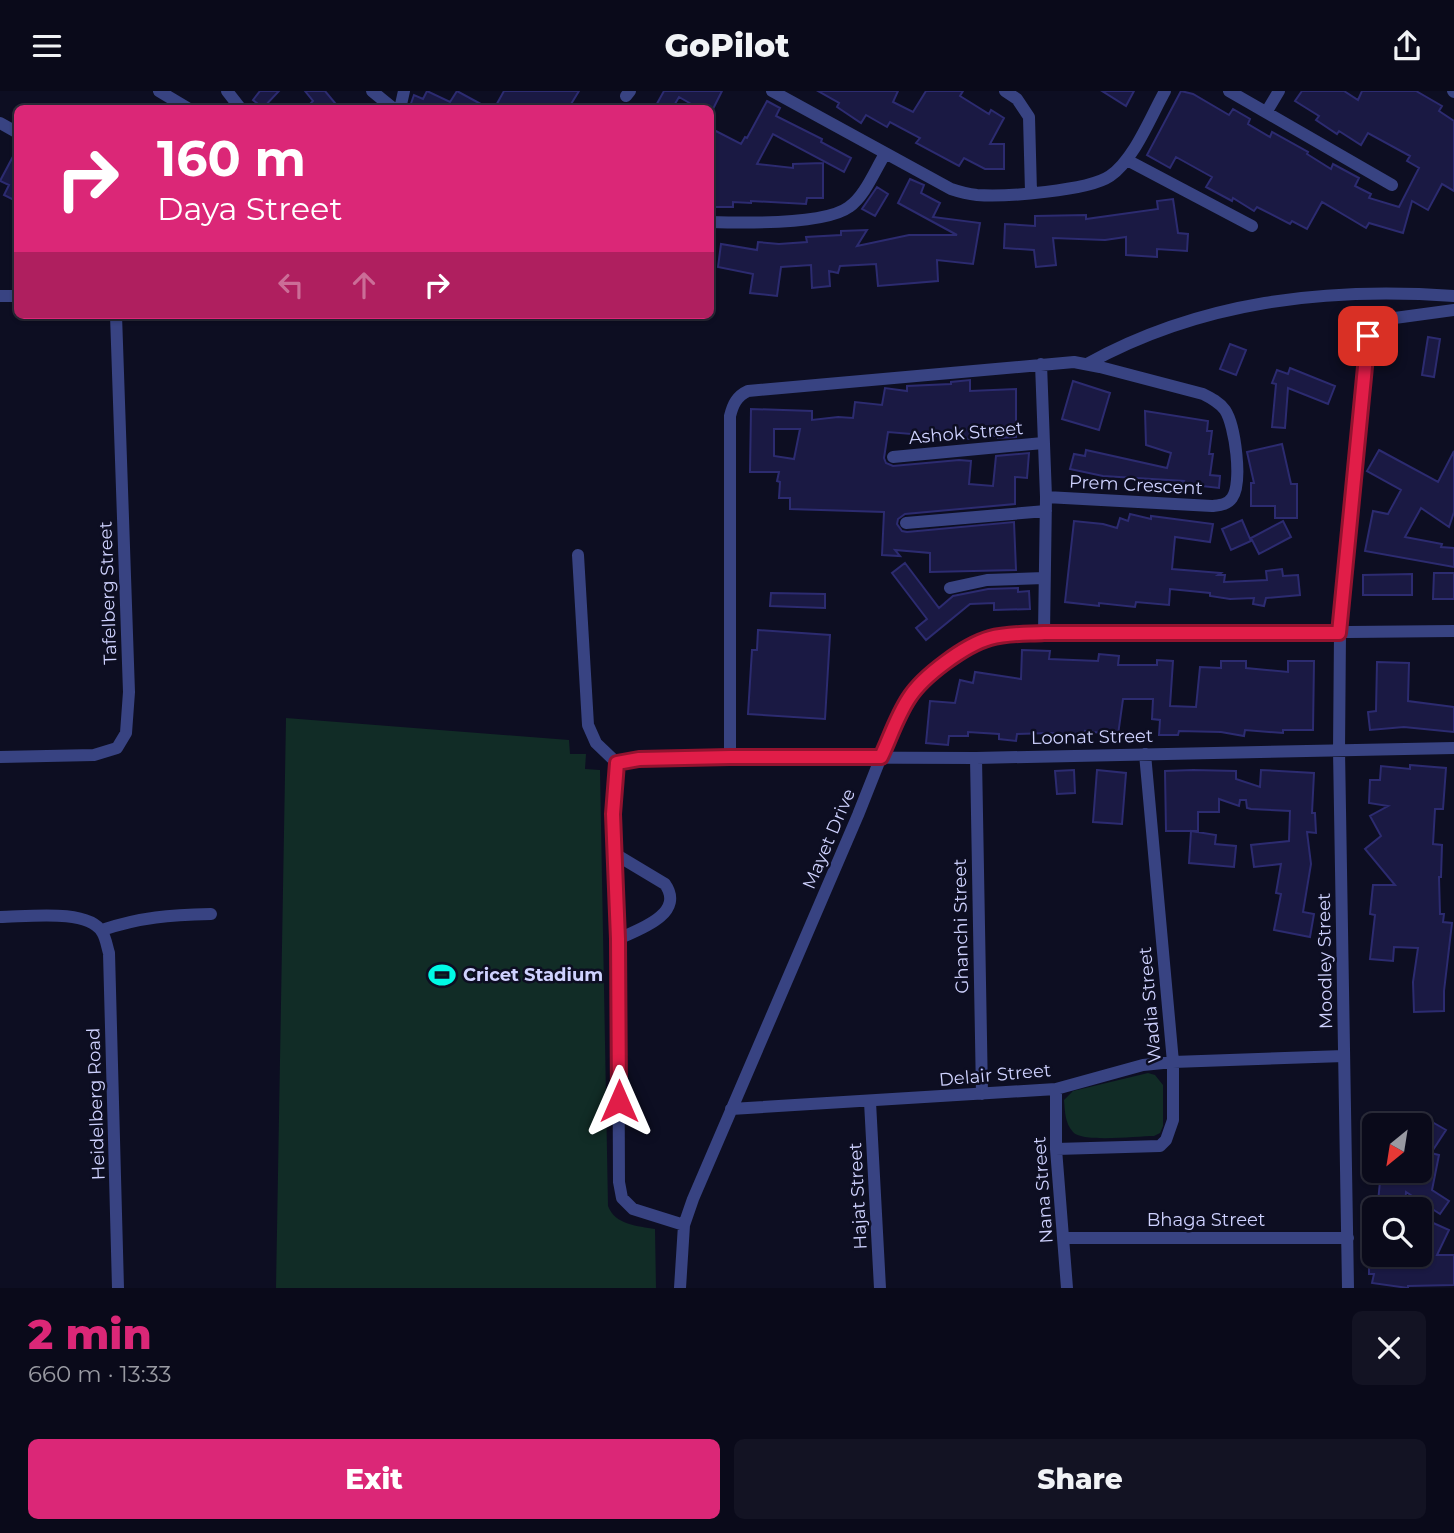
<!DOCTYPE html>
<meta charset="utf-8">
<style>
body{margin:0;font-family:Montserrat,sans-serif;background:#131323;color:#f1f3f6;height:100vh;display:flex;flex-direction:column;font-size:26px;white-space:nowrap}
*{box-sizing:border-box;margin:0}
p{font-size:23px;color:#999aa2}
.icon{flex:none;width:38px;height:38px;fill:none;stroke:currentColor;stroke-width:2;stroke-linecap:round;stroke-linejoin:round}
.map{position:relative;height:1197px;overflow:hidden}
.panel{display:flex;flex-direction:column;background:#0a0a1a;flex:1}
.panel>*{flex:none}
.banner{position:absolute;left:14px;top:14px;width:700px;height:214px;border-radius:10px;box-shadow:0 2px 5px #0004,0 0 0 2px #2a2b39;background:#db2777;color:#fff;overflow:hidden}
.needle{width:46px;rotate:210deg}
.buttons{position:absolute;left:1362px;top:1022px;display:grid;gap:14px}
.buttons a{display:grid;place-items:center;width:70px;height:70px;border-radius:10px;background:#0a0a1a;box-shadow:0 2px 5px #0004,0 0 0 2px #2a2b39;font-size:35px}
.pin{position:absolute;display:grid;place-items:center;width:60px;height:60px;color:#fff;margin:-30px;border-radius:14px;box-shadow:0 4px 10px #0006}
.me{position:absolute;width:77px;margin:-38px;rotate:0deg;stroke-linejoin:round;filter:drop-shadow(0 0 5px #0008)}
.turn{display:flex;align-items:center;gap:24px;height:147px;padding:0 28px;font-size:32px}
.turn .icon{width:91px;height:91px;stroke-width:2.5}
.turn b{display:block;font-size:49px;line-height:60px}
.lanes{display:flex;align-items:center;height:66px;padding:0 28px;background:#0003;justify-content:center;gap:35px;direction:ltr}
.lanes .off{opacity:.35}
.round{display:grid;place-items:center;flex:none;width:74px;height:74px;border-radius:10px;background:#131323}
.summary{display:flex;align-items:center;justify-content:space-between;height:119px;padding:0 28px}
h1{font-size:42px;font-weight:800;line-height:52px;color:#db2777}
.action{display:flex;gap:14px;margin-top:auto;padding:14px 28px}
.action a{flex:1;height:80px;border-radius:10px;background:#db2777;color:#fff;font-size:28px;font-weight:800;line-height:80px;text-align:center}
.action a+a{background:#131323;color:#f1f3f6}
header{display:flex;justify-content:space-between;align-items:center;height:91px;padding:0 28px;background:#0a0a1a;font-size:32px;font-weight:800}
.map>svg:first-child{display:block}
.green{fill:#112c26}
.building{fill:#1a1943;stroke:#2c2b70;stroke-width:2;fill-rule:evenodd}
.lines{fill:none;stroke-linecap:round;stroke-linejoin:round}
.minor{stroke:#384382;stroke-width:12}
.route-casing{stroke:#92132f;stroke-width:18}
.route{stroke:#e11d48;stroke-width:12}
.labels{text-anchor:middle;stroke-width:5;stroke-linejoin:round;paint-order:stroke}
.street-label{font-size:18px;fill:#cfd2ff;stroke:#0d0e22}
.poi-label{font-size:18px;font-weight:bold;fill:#cfd2ff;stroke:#0d0e22;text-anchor:start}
</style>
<header><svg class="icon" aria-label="menu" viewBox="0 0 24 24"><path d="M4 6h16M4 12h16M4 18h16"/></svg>GoPilot<svg class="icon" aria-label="share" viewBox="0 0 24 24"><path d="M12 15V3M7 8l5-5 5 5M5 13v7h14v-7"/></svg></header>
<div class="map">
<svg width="1454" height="1197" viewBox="0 0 1454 1197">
<rect width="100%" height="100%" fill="#0d0e22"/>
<path class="green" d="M286 627 569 649 570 663H586L585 678 600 679 608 1115C615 1134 638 1135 655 1138L656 1197H276Z
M1148 982 1155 984 1163 994V1035L1160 1042 1154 1045C1138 1045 1082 1052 1073 1041 1065 1032 1065 1021 1064 1009L1073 1000Z"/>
<path class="building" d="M260 0H279L263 17 253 9Z
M305 0H325L340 18H305L313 10Z
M427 0 450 11 457 0 490 18H409L414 4 423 8Z
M504 0H579L568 18H494Z
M664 0H722L713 18H700L679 6 672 18H654Z
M818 0H898L893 11 913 21 926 0H963L960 5 989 23 991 19 1004 27 990 53H1004V78H985L964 67 959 75 916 52 920 47 890 31 887 36 866 24 861 32 837 16 839 12Z
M1102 0H1134L1126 15Z
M1181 0 1193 3 1229 24 1233 18 1250 28 1248 33 1270 46 1272 41 1308 61 1307 63 1331 78 1333 73 1359 87 1355 95 1371 103 1369 107 1399 116 1419 77 1407 70 1410 65 1368 42 1361 54 1339 40 1337 43 1316 29 1319 25 1295 10 1302 0H1344L1358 9 1362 0H1416L1442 15 1439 20 1454 30V100L1442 93 1428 119 1412 110 1403 142 1369 132 1366 137 1322 111 1307 138 1292 130 1290 133 1257 116 1254 120 1233 107 1232 110 1206 96 1212 86 1176 66 1170 77 1147 64Z
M767 10 780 17 776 25 822 48 821 51 851 67 844 81 773 43 757 73 793 77V73L823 72V107H807L806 113 751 110V112L733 111V116H710V37L741 53 745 46 747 47Z
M18 56V111L4 104 9 94 0 90Z
M910 88 924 94 921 102 940 112 933 126 980 132 973 173 937 169 938 190 878 195 876 173 840 175 838 182 829 180 830 195 812 197 811 174 781 176 777 205 750 202 753 183 718 176 721 153 757 159 758 151 779 153 807 151 806 146 841 144V140L867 139 857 155 909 144H957L898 112Z
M877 96 888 103 875 125 862 118Z
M1173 108 1178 142 1188 143 1187 160 1157 158V166L1126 164V146L1105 149 1053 147 1056 174 1036 176 1034 159 1004 157 1005 133 1035 135V125L1086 124V128L1158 118 1157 110Z
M1428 246 1440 248 1434 286 1422 284Z
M1230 253 1246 259 1236 284 1220 278Z
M1290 277 1335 295 1328 313 1288 297 1285 337 1272 336 1276 293 1272 292 1277 279 1288 283Z
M970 289V300L1016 298V346L998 347V345L971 344V348L888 341 884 367 886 372 893 375 959 369 971 370 969 393 993 395 996 365 1029 362 1027 387 1015 386V413L905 423 898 428 897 433 902 440 907 441 1014 431 1016 479 930 481V462L895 459 900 465 882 464 884 421 790 418V407H779L780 391 777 390 779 381H750L751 318 812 320V329L838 326 853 327 855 311 882 314 885 297 907 300V295L951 293V291ZM774 338H800L794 368 774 365Z
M1073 290 1110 302 1099 339 1062 328Z
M1145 320 1208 330 1207 340H1212L1209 363H1213L1210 384 1220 385 1219 397 1183 393 1184 390 1103 385 1070 378 1074 363 1085 365 1086 359 1167 377 1171 362 1146 354Z
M1282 353 1291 393H1297V427H1275V415H1251V392H1254L1247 361Z
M1379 359 1438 391 1454 360V421L1449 436 1421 417 1405 446 1442 453 1441 456 1454 457V476L1365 460 1373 420 1388 423 1401 399 1367 380Z
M1130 423 1151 428V425L1213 433 1210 451 1175 446 1172 478 1221 482 1218 484H1225L1224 491 1267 489 1266 480 1282 478 1283 485 1298 484 1300 504 1266 507 1264 515 1253 513 1254 507 1230 508 1210 505V502L1170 498 1169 514 1136 511 1135 516 1099 512V515L1065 511 1074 430 1103 433 1117 437 1120 427 1128 430Z
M1242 429 1251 450 1231 459 1222 438Z
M1283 430 1291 446 1259 463 1251 447Z
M905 472 939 517 953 505 988 498 1018 497V501L1029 500 1030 518 994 519V512L970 513 926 549 916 537 927 528 892 482Z
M1434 482H1454V508H1433Z
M1412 483V504H1363V484Z
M771 502 825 503V517L770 515Z
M758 539 830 544 825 628 748 623 752 559H757Z
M1022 559 1050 560 1049 568 1098 570 1099 563 1119 565 1118 574H1157V569L1173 570 1170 615 1196 616 1200 576 1221 577V570H1246V577L1288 581V570H1314L1313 639H1283V642L1245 639 1244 645 1221 641 1179 640 1178 644H1159L1160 629 1152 628 1153 608H1123L1118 644 1085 640V645L1050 642 1017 643 1016 650 999 648V643L968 641V645H949L948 654 926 652 930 610 955 612 960 589 973 592 975 581 1021 588Z
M1377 571 1409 572 1408 610 1454 616V641L1404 636 1370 639 1368 621 1376 620Z
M1410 674 1446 677 1443 718H1435L1433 753 1442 754 1441 786H1439L1440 823H1444L1443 831 1452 832 1444 900V920L1414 921 1413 891 1418 857 1394 856 1393 870 1370 868 1375 824 1370 823 1373 794H1395L1365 758 1381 745 1370 725 1388 715 1369 712 1370 689H1380L1381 675 1410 678Z
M1074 679 1075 702 1057 703 1055 680Z
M1097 679 1126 682 1122 733 1093 731Z
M1193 679 1236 680V688L1260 696 1261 679 1314 682 1312 722H1315L1316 742 1307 741 1311 773 1303 821 1314 823 1310 846 1274 839 1281 803 1276 802 1281 773 1254 776 1251 754 1289 750 1290 720 1251 718 1247 717 1246 709H1240L1239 715 1219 708V721H1198V740H1166L1165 680Z
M1191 740 1216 744 1215 753 1236 755 1234 776 1189 772Z
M1427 1028 1446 1039 1431 1062 1439 1064 1432 1099 1449 1110 1440 1123 1406 1101 1405 1114 1378 1111 1381 1080 1413 1082 1414 1080H1419V1041Z
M1431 1131 1449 1139 1437 1164H1454V1194L1408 1195V1197L1372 1192 1374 1183H1369V1164H1419V1154Z"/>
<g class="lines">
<path class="minor" d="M159 0 189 18
M227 0 241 18
M372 0 394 18
M772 0 951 98C960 101 968 103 977 104 1005 106 1088 100 1110 85 1134 69 1151 25 1165 0
M1005 0 1017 8 1029 26 1031 101
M1229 0 1392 94
M1453 0 1454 1
M626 5 630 0
M400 18 404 0
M1267 20 1279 0
M0 32 18 42
M1127 69 1252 135
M710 131C742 132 825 134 849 116 865 105 875 79 885 63
M0 205H18
M1041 273 1046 406 1044 542
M1087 273C1201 210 1325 196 1454 205
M893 366 1043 352
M906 432 1046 420
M578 464 588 634 596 652 617 672
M950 497 987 489 1044 487
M0 666 94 664 117 657 126 642 129 601 116 224
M730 666V325C733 313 737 305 748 300L1074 271 1100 276 1203 303C1211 307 1219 311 1225 319 1235 334 1243 392 1232 407 1227 414 1220 414 1212 415L1046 406
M976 667 982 1003
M617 672 639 668 730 666 976 667 1454 657
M617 672 613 723 618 848 619 1091 622 1107 633 1118 684 1134
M615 763 665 793C686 823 638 839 618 848
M0 826C25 826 88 817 102 841 106 847 107 856 109 862L118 1197
M102 839C141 826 170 824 211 823
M1056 998V1058L1067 1197
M870 1011 880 1197
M731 1018 1056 998 1143 974 1173 971 1344 965
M1056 1058 1160 1055 1166 1049 1173 1029V971L1145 663
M1064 1147H1348
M680 1197 684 1134 693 1108 858 724 881 666 907 610 915 599 931 583 970 557 990 547 1002 544 1454 540
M1348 1197 1339 659 1340 542 1366 252 1370 238 1380 229 1454 219"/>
</g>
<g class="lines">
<defs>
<path id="route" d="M619 1010 618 848 613 723 617 672 639 668 730 666H881C890 647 897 625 909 607 923 585 965 554 990 547 1007 542 1026 543 1044 542H1339L1368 245"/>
</defs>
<use href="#route" class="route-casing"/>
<use href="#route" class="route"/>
</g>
<defs>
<symbol id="stadium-bare" viewBox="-9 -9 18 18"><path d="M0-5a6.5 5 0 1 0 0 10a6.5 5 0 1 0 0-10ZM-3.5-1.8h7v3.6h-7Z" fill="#00fae5" stroke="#0d0e22" stroke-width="2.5" paint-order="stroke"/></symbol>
</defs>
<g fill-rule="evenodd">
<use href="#stadium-bare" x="423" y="865" width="38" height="38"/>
</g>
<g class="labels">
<g class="street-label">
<text transform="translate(966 342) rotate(-5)" y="6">Ashok Street</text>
<text transform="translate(1136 394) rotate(3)" y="6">Prem Crescent</text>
<text transform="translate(108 502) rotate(-92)" y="6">Tafelberg Street</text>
<text transform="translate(1092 646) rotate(-1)" y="6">Loonat Street</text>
<text transform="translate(829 748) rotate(-67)" y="6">Mayet Drive</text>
<text transform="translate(961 835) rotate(-91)" y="6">Ghanchi Street</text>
<text transform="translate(1325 870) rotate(-91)" y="6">Moodley Street</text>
<text transform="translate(1150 914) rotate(-95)" y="6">Wadia Street</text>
<text transform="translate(995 984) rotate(-5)" y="6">Delair Street</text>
<text transform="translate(96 1013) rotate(-92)" y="6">Heidelberg Road</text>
<text transform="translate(1043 1099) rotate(-94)" y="6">Nana Street</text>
<text transform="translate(858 1105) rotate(-93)" y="6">Hajat Street</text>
<text x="1206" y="1135">Bhaga Street</text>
</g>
<g class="poi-label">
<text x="463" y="890">Cricet Stadium</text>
</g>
</g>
</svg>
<div class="buttons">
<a><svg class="needle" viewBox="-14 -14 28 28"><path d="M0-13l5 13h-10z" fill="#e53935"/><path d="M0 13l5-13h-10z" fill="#999aa2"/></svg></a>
<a><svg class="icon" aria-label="search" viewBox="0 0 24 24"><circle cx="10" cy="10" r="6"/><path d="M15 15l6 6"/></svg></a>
</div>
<div class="pin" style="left:1368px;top:245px;background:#d93025"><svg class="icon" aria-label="arrive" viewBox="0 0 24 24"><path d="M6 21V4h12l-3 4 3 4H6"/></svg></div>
<svg class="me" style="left:619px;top:1010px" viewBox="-20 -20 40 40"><path d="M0-17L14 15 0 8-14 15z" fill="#e11d48" stroke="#fff" stroke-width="4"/></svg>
<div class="banner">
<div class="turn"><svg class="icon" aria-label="right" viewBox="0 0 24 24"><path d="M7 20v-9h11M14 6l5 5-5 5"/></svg><div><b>160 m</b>Daya Street</div></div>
<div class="lanes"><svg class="icon off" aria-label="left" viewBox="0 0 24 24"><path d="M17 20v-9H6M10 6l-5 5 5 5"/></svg><svg class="icon off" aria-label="ahead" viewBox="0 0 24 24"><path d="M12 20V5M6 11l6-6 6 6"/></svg><svg class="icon" aria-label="right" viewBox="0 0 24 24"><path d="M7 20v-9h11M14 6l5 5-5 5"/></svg></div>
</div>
</div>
<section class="panel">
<div class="summary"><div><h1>2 min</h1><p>660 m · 13:33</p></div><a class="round"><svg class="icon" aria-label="close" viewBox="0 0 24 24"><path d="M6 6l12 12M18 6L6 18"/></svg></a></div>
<div class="action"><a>Exit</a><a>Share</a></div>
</section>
